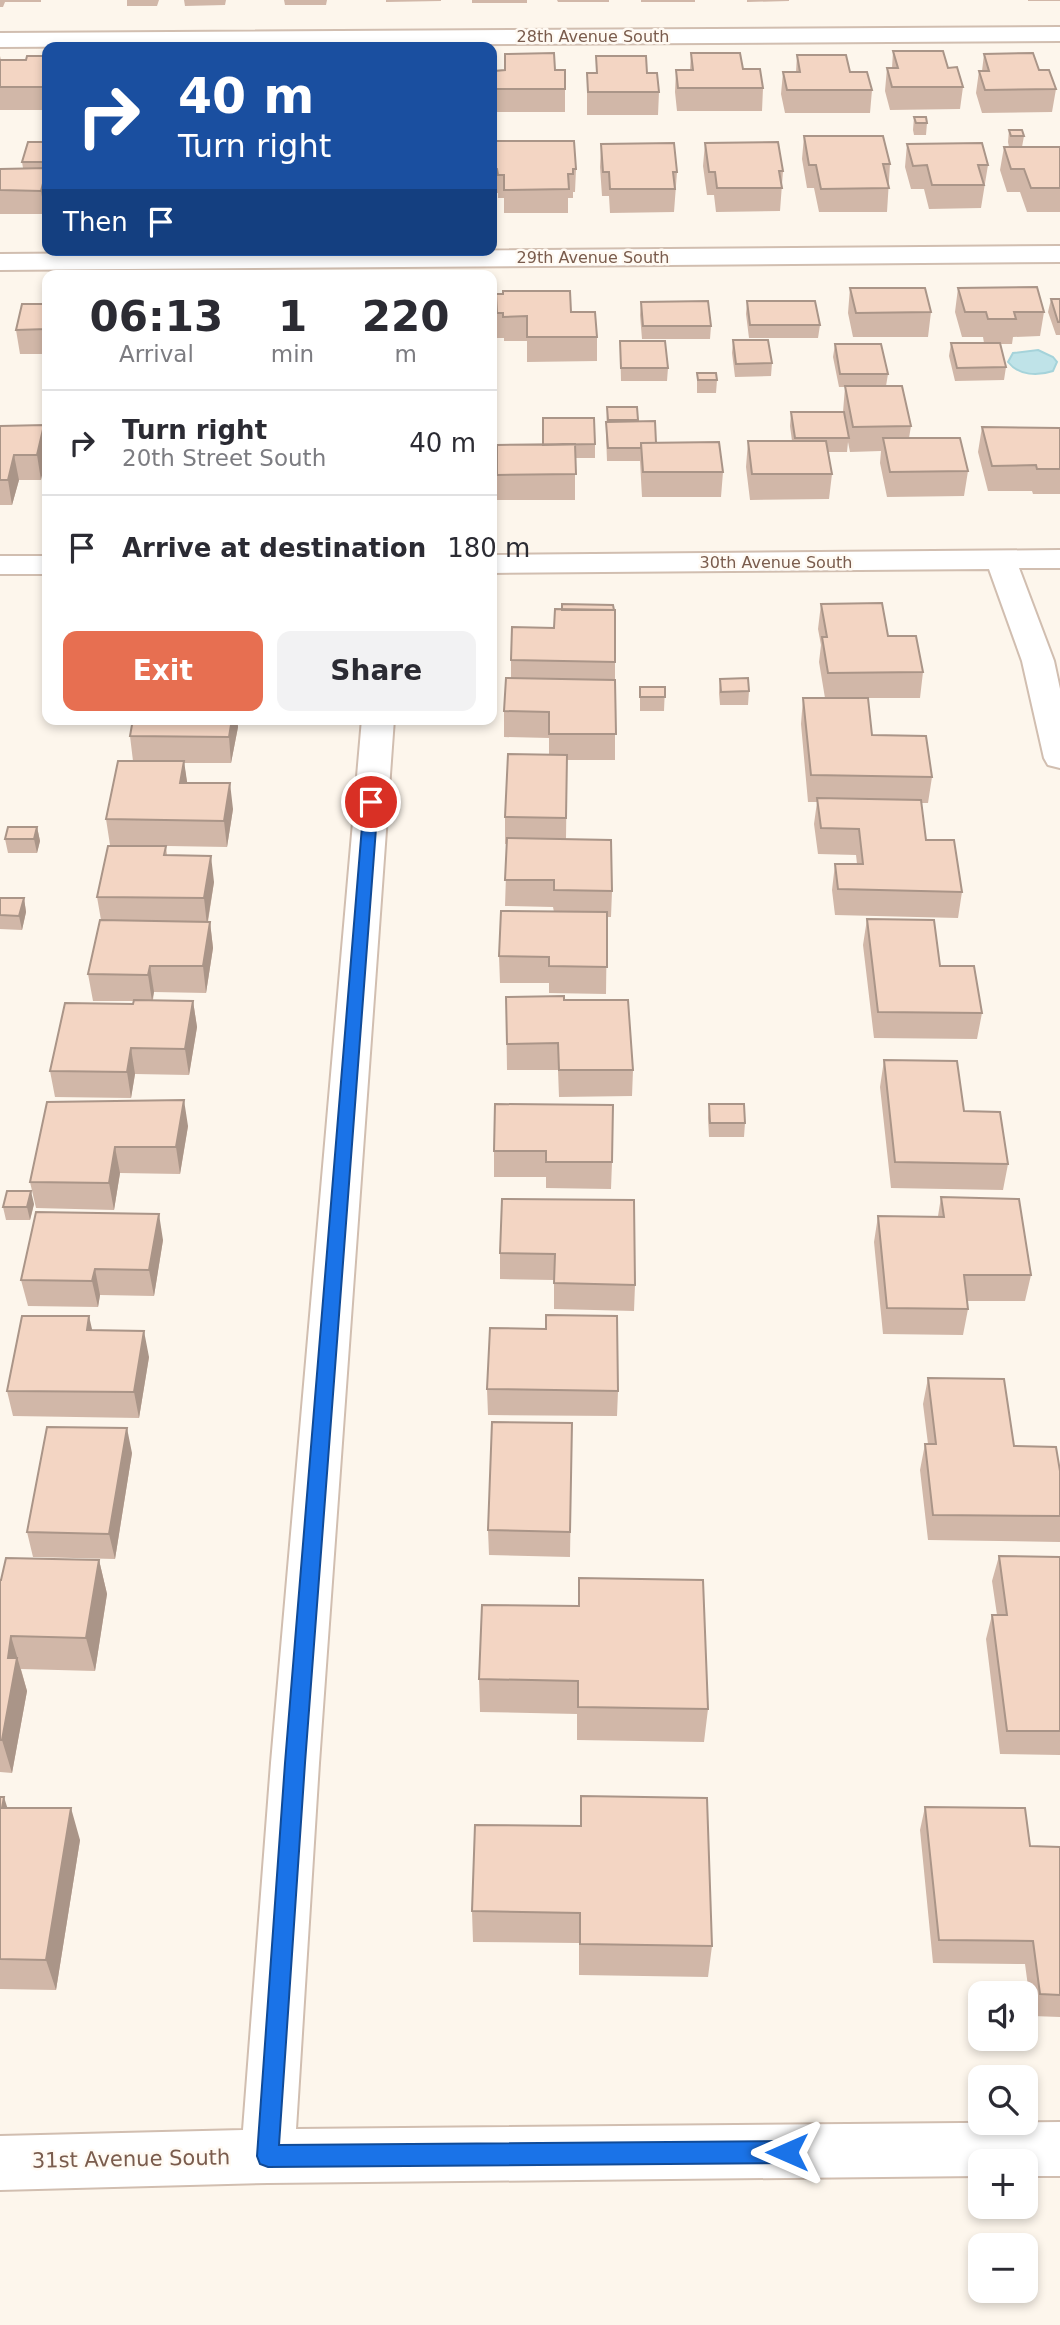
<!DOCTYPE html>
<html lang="en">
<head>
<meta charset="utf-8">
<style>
  :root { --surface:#fff; --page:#f2f2f3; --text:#2b2b33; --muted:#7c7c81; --line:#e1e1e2; --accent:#e76f51 }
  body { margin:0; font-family:"DejaVu Sans",sans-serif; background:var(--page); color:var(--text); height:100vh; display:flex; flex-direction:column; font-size:26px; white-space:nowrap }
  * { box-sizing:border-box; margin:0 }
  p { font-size:23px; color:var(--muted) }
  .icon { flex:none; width:38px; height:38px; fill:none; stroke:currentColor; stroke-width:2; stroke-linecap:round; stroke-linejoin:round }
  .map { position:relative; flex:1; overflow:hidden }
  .side { position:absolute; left:42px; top:270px; width:455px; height:455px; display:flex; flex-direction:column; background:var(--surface); border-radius:14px; box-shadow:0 4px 10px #0003 }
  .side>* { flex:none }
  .hud { position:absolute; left:42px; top:42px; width:455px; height:214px; border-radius:14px; box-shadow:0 4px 10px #0003; background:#1a4fa0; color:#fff; overflow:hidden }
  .tools { position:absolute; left:968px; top:1981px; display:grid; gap:14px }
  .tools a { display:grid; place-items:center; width:70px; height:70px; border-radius:14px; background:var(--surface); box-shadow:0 4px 10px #0003; font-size:35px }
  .pin { position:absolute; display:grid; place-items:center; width:60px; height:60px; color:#fff; margin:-30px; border:4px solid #fff; border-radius:50%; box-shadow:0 2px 7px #0007 }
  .me { position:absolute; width:77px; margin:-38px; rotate:270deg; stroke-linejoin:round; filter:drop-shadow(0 0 5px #0008) }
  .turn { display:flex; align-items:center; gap:24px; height:147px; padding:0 21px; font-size:32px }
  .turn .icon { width:91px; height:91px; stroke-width:2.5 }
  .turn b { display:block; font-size:49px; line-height:60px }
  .then { display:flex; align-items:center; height:66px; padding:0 21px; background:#0003; gap:14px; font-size:26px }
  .eta { display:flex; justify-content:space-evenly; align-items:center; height:119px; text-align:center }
  .eta b { font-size:42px; font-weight:700; line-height:49px }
  .button { display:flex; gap:14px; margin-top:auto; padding:14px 21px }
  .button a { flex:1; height:80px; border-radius:14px; background:var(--accent); color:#fff; font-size:28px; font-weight:700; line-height:80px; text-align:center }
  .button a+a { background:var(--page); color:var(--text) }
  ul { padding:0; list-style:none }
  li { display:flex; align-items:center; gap:21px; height:105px; padding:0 21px; border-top:2px solid var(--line) }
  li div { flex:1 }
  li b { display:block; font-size:26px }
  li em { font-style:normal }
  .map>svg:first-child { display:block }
  .water { fill:#bfe3e8; stroke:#a5d3da; stroke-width:2 }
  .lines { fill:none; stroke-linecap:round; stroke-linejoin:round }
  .street-casing { stroke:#d1beb0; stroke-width:4 }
  .street { fill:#fff; fill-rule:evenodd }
  .wall { fill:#d1b7a8 }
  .shaded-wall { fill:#aa9588 }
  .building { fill:#f3d5c3; stroke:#aa9588; stroke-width:2 }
  .route { fill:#1a73e8; stroke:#114b97; stroke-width:2 }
  .labels { text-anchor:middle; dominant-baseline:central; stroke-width:5; stroke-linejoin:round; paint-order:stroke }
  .far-street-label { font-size:16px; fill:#7a5c4d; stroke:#fffaf3 }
  .near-street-label { font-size:21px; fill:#7a5c4d; stroke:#fffaf3 }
</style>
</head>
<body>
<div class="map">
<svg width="1060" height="2325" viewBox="0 0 1060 2325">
  <rect width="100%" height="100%" fill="#fdf6ec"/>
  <path class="water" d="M1038,350L1053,357L1057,362L1053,371C1038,376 1019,376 1008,362L1013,353Z"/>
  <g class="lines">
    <g class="street-casing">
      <path id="street" d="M1060,27V41L0,47V33Z
        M1060,246V262L0,270V254Z
        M1060,550V568H1019L1054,661L1060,689V768L1048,765L1044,758L1022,661L989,569L492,573V555Z
        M0,556H47V574H0Z
        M362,719H394L319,1763L296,2129L1060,2122V2176H1026V2161H980V2176L268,2183L0,2190V2136L243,2130L271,1763Z"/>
    </g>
    <use href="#street" class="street"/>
  </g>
  <path class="wall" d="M0,0H41V2H5L3,7H0Z
    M91,0H159L157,6H127V0Z
    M184,0H226L225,5L185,6Z
    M284,0H327L326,5H285Z
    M386,0H441V1L386,2Z
    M472,0H527V3H472Z
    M557,0H609V2H558Z
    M641,0H695V2H641Z
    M747,0H789V1L747,2Z
    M1028,0H1060V1H1028Z
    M893,51L948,68L963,87L960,109L890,110L885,91L887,68H892Z
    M691,53L743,69L763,88L762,111H677L675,92L676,70H690Z
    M984,54L1056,89L1052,112L982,113L976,93L979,71H982Z
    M797,55L850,72L872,90L870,113H785L781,94L783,72H796Z
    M0,56L1,60H26L47,56V110H0Z
    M596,56L647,73L659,92L658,115H587V73H596Z
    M555,70L565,89V112H495L494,71Z
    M914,117L927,123L926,135H914L913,130Z
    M1009,130L1024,136L1022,147H1060V212H1027L1020,192H1007L1000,170L1004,147H1009L1008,142Z
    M804,136L890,164L887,212H819L814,188H807L802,159Z
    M494,141L576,169L575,192H573V198H568V213H504V198H498V193H494Z
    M47,142V205L45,214H0V169L23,168L22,162Z
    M705,143L783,171L780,211L716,212L714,195H707L703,166Z
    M601,144L677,172L674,212L610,213L609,196H602L600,167Z
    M907,144L988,165L981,208L929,209L924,189H911L905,167Z
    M850,288L931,312L928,337H853L848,313Z
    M958,288L1044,312L1040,336L1013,337L1012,344H1000L1006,367L1004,380L955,381L949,356L951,343H984L983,337H962L955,312Z
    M496,294L571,312L597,337V361L527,362V341H504V338H497Z
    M1051,299H1060V335H1056L1048,312Z
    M747,301L820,325L818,338H749L746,314Z
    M641,302L711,326L710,339H642L640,315Z
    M47,304V354H20L16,330Z
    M733,340L772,363L771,376L735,377L732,353Z
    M620,341L668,368L667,381H621Z
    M835,344L888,374L886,386L911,426L909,438L968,471L964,496L887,497L880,463L881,451L850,452L848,442L847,452H828L832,474L829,499L750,500L746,467L748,441H792L790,426L791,412H843L845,387H839L833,357Z
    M697,373L717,380L716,393H697Z
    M607,407H637L638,422L656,443L723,472L721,497H642L640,461H607L606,435Z
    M44,425L41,480H19L12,505H0V426Z
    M982,427L1060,428V494H1033L1032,491H988L978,452Z
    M595,444V458H575V500H497V445Z
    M821,604L888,636L923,672L920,698H868L872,735L932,777L928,803H921L926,840L962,892L958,918L835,915L832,890L835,864H857L856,855L818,854L814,824L817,802H808L801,724L803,698H825L819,662L821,645L818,629Z
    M511,660L615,662V760H567L566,839L612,891L611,917H607L606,994L549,993V983H500L499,956L554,912L553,907L505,906L507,844H505V817L549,755V738L504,737V711L511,679Z
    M47,675V698H46L44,684Z
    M720,679L749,691L748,705H720L719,693Z
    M640,687H665L664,711H640Z
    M133,719H237L238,727L231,763H184L187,783L233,809L227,847L110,845L106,819L133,761L130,736Z
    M37,827L40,841L37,853H8L5,839Z
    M166,846L167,855L214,882L208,922H210L213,948L206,993L154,992L153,1000L193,1001L197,1027L189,1075L135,1074L131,1098L55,1097L50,1071L133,1004V1001H93L88,974L101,920L97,897Z
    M0,898H24L26,912L22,930L0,929Z
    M867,919L940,966L982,1013L977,1039L874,1038L863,945Z
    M506,997L564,1000L633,1070L632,1096L559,1097L558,1070H507Z
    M884,1060L964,1111L1008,1164L1003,1190L891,1188L880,1087Z
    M47,1102L188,1126L180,1174L120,1173L114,1210L36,1208L30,1182Z
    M495,1104L612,1162L611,1189L546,1188V1177H494V1151Z
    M709,1104L745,1123L744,1137H709L708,1118Z
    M941,1197L1031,1275L1025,1301H967L968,1309L963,1335L883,1334L874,1242L878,1216H938Z
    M502,1199L635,1285L634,1311L554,1309V1280L500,1279V1253Z
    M34,1204L30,1220H6L3,1207Z
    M163,1240L154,1296L100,1295L98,1307L28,1306L21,1280Z
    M546,1329L618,1391L617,1416L488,1415L487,1389Z
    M92,1330L149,1357L139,1418L13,1416L7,1391Z
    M928,1378L1014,1446L1060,1471V1542L928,1540L920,1470L925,1444H928L923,1404Z
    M572,1423L570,1557L489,1555L488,1530Z
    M132,1453L115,1559L33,1557L27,1532Z
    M999,1556L1060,1557V1755L1000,1754L986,1639L992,1615H997L992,1581Z
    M99,1560L107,1594L95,1671L21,1669L27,1691L12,1773L0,1772V1580Z
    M482,1605L708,1709L704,1742L577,1740V1714L480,1712L479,1679Z
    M581,1796L712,1946L708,1977L579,1975V1943L473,1942L472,1911L580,1826Z
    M0,1797L7,1808L80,1840L56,1990L0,1989Z
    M925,1807L1030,1846L1060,1847V2017L1032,2016L1025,1964L933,1963L920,1830Z"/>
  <path class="shaded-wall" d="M47,169V205L45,214L41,191Z
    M44,425L47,446V453L41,480L37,455Z
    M14,455L19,480L12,505L8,480Z
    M232,719H237L238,727L231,763L229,737Z
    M184,761L188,788L180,783Z
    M230,783L233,809L227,847L224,821Z
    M37,827L40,841L37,853L34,839Z
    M211,856L214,882L207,925L204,898Z
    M24,898L26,912L22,930L19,916Z
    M210,922L213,948L206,993L203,966Z
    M150,966L154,992L152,1001L148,975Z
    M193,1001L197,1027L189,1075L185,1049Z
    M131,1048L135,1074L131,1098L127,1072Z
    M184,1100L188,1126L180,1174L176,1147Z
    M115,1147L120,1173L114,1210L109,1183Z
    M31,1191L34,1204L30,1220L27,1207Z
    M159,1214L163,1240L154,1296L149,1270Z
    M95,1269L100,1295L98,1307L92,1281Z
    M89,1316L95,1342L87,1330Z
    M144,1331L149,1357L139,1418L134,1392Z
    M127,1428L132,1453L115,1559L109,1534Z
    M99,1560L107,1594L95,1671L86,1638Z
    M11,1636L27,1691L12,1773L2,1740L8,1658Z
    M4,1797L14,1829L2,1808Z
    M71,1808L80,1840L56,1990L46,1960Z"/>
  <path class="building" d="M893,51H943L948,68L957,67L963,87H892L887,68H898Z
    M554,53L555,70H565V89H495L494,71L505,70V54Z
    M691,53H740L743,69H760L763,88H678L676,70H693Z
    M1033,53L1039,70H1049L1056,89L985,90L979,71H989L984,54Z
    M797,55H846L850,72H867L872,90H787L783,72H800Z
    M27,56H47V87H0V60H26Z
    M596,56H646L647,73H657L659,92H588L587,73H597Z
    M914,117H926L927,123H916Z
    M1009,130H1022L1024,136H1011Z
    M804,136H883L890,164H883L889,188L821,189L816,165H809Z
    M494,141H574L576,169H573V174H568L569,189L504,190V175H498L497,169H494Z
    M28,142H47V162H22Z
    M778,142L783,171H779L782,188H717L715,172H709L705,143Z
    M674,143L677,172H673L675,189H610L609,172H603L601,144Z
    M982,143L988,165H978L984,185H932L927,165L913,166L907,144Z
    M1004,147H1060V188H1031L1024,169H1011Z
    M47,168L41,191L0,190V169Z
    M1037,287L1044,312H1014L1016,319H988L986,312H965L958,288Z
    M850,288H925L931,312L856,313Z
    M503,291H570L571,312H595L597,337H527V316L503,317V313H497L496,294H503Z
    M1051,299H1060V322H1058Z
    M708,301L711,326H643L641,302Z
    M747,301H815L820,325H750Z
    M22,304H47V329L16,330Z
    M733,340H768L772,363L736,364Z
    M620,341H665L668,368H621Z
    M951,343H1000L1006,367L957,368Z
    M835,344H881L888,374H840Z
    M697,373H716L717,380H698Z
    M845,386H902L911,426L853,427Z
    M607,407H637L638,420H608Z
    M791,412H844L849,438H795Z
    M543,418H594L595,444L543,445Z
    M655,421L656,443H641V448H608L606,422Z
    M44,425L37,455H14L8,480H0V426Z
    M982,427L1060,428V469H1037L1036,465L992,466Z
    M883,438H960L968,471L890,472Z
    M748,441H826L832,474H752Z
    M719,442L723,472H643L641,443Z
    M575,444L576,474L497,475V445Z
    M882,603L888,636H916L923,672L828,673L822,637H827L821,604Z
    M562,604L613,605L614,610H562Z
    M555,609L615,610V662L511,660L512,627L554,628Z
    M46,675L47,685L44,684Z
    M506,678L615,680L616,734H549V712L504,711Z
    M748,678L749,691L721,692L720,679Z
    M640,687H665V697H640Z
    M803,698H868L872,735L926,736L932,777L811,775Z
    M133,719H232L229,737L130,736Z
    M508,754L567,755L566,818L505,817Z
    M118,761H184L180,783H230L224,821L106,819Z
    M817,798L921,800L926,840H954L962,892L838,889L835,864H863L859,829L821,828Z
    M8,827H37L34,839H5Z
    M507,838L611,840L612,891L554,890V880H505Z
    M108,846H166L164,855L211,856L204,898L97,897Z
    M0,898H24L19,916L0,915Z
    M501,911L607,912V967L549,966V957L499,956Z
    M867,919L934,920L940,966H974L982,1013L878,1012Z
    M100,920L210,922L203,966H150L148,975L88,974Z
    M564,996V1000H628L633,1070H559L558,1043L507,1044L506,997Z
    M134,1000L193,1001L185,1049L131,1048L127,1072L50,1071L65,1003L133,1004Z
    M884,1060L957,1061L964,1111L1000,1112L1008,1164L895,1162Z
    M184,1100L176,1147H115L109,1183L30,1182L47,1102Z
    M495,1104L613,1105L612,1162H546V1151H494Z
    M709,1104H744L745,1123H710Z
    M7,1191H31L27,1207H3Z
    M941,1197L1019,1199L1031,1275H964L968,1309L887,1308L878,1216L944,1217Z
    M502,1199L634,1200L635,1285L554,1283L555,1254L500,1253Z
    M36,1212L159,1214L149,1270L95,1269L92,1281L21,1280Z
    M546,1315L617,1316L618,1391L487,1389L490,1328L546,1329Z
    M22,1316H89L87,1330L144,1331L134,1392L7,1391Z
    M928,1378L1004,1379L1014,1446L1056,1447L1060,1471V1516L933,1515L925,1444H936Z
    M492,1422L572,1423L570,1532L488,1530Z
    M47,1427L127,1428L109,1534L27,1532Z
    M999,1556L1060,1557V1731H1007L992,1615H1007Z
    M6,1558L99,1560L86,1638L11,1636L8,1658H17L2,1740H0V1580H1Z
    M579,1578L703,1580L708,1709L578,1707V1681L479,1679L482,1605L579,1606Z
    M581,1796L707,1798L712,1946L580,1944V1913L472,1911L475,1825L581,1826Z
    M0,1797H4L2,1808H71L46,1960L0,1959Z
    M925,1807L1025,1808L1030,1846L1060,1847V1995L1040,1994L1033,1941L939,1940Z"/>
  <path class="route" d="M371,797L378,802L305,1763L279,2145L787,2141L795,2144L798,2152L795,2160L787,2163L268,2167L260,2164L257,2156L285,1763L364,802Z"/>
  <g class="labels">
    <g class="far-street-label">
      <text x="593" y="36">28th Avenue South</text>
      <text x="593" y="257">29th Avenue South</text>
      <text x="776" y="562">30th Avenue South</text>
    </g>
    <g class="near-street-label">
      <text transform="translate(131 2159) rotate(-1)">31st Avenue South</text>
    </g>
  </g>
</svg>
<div class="tools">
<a><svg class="icon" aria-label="sound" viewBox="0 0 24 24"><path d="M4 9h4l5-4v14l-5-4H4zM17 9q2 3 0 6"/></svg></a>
<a><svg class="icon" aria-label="search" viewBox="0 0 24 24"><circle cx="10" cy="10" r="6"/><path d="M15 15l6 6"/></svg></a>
<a>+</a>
<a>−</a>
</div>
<div class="pin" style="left:371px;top:802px;background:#d93025"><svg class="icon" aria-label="arrive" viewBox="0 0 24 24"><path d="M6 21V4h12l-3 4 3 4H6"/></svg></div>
<svg class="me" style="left:787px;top:2152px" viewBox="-20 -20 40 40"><path d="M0-17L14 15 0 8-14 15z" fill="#1a73e8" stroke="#fff" stroke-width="4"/></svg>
<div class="hud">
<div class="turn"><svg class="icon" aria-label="right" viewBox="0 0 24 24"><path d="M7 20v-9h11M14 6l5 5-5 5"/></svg><div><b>40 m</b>Turn right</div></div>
<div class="then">Then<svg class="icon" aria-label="arrive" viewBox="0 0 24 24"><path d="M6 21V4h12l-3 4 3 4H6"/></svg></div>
</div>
<section class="side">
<div class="eta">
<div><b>06:13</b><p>Arrival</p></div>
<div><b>1</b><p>min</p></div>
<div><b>220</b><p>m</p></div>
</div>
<ul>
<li><svg class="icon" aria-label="right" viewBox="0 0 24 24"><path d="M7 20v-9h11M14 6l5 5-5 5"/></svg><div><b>Turn right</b><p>20th Street South</p></div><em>40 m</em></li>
<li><svg class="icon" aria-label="arrive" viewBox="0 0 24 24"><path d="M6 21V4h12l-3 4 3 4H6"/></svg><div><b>Arrive at destination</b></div><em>180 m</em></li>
</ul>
<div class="button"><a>Exit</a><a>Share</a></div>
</section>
</div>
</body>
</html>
